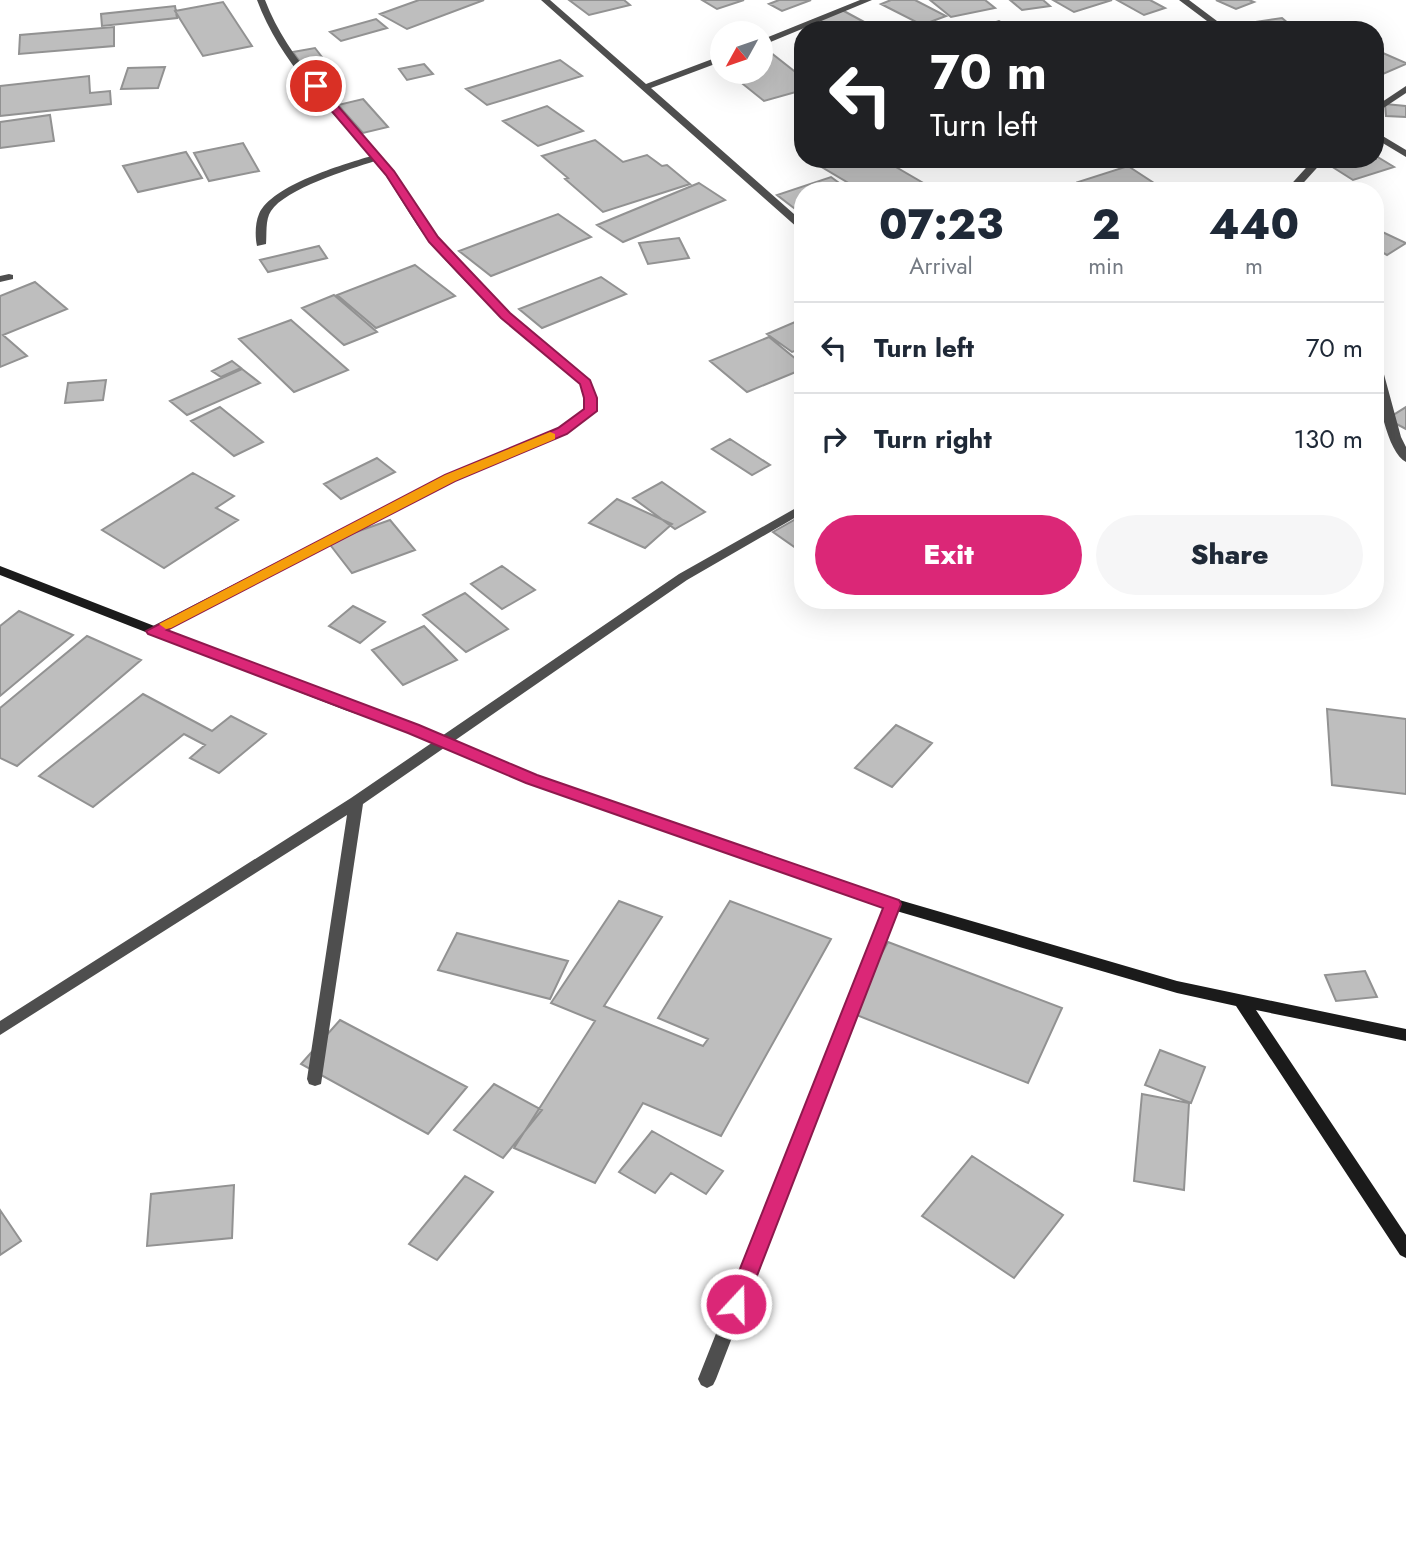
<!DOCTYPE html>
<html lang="en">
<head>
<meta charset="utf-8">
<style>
  :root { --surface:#fff; --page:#f6f6f7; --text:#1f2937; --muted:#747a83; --line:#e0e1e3; --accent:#db2777 }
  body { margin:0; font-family:Jost,sans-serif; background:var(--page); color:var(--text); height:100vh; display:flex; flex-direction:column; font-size:26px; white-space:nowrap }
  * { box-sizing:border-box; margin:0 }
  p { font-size:23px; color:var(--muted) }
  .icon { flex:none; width:38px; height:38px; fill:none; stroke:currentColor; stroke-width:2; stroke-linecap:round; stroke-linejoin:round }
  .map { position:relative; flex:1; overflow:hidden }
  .drawer { position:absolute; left:794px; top:182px; width:590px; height:427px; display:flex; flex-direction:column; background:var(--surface); border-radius:28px; box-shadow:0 7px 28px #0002 }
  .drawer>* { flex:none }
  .hud { position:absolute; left:794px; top:21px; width:590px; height:147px; border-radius:28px; box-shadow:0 7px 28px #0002; background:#202124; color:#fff; overflow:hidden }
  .needle { width:46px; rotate:230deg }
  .tools { position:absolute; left:710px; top:21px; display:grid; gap:14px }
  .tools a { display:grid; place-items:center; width:63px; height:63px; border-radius:50%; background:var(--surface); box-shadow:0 7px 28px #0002; font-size:35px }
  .pin { position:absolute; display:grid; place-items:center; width:60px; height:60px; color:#fff; margin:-30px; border:4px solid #fff; border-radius:50%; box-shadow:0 2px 7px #0007 }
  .me { position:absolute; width:77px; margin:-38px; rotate:21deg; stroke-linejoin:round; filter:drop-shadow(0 0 5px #0008) }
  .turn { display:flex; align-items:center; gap:24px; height:147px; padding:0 21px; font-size:32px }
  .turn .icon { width:91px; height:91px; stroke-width:2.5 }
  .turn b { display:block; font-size:49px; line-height:60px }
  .eta { display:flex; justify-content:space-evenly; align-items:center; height:119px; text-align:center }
  .eta b { font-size:42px; font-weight:800; line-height:49px }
  .primary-button { display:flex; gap:14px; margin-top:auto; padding:14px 21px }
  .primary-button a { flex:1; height:80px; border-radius:42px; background:var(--accent); color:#fff; font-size:28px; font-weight:800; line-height:80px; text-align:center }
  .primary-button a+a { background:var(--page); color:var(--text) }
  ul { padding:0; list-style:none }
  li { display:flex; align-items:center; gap:21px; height:91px; padding:0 21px; border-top:2px solid var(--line) }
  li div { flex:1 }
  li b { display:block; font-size:26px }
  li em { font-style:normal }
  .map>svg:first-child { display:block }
  .building { fill:#bebebe; stroke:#929292; stroke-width:2 }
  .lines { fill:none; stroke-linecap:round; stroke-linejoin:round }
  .street { fill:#4e4e4e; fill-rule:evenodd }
  .secondary { fill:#1b1b1b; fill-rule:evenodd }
  .route { fill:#db2777; stroke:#8e194d; stroke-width:2 }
  .slow { fill:#f59e0b }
</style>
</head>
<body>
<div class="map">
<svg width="1406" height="1547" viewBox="0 0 1406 1547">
  <rect width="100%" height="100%" fill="#fff"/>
  <path class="building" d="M419,0H484L407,29L380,14Z
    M569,0H624L630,5L589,15Z
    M702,0H744L717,9Z
    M779,0H811L782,11L769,4Z
    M891,0H915L946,16L922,25L881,4Z
    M930,0H985L995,8L951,17Z
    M1010,0H1043L1050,6L1022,10Z
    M1010,0H1043L1050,6L1022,10Z
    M1053,0H1112L1074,12Z
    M1053,0H1112L1074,12Z
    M1117,0H1150L1165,8L1144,15Z
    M1117,0H1150L1165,8L1144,15Z
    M1216,0H1249L1254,2L1236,9Z
    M1216,0H1249L1254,2L1236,9Z
    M223,2L252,46L203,56L175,11Z
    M175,6L177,18L102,26L101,14Z
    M842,10L879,30H828L812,21Z
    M1282,18L1296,30H1233L1229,26Z
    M1282,18L1296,30H1233L1229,26Z
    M376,19L387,28L341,41L330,32Z
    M999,21L1014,30H971Z
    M999,21L1014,30H971Z
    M114,27V46L19,54L20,35Z
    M761,45L803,78V90L764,101L728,72H761Z
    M315,48L322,57L300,62L293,52Z
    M1376,50L1406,63V64L1376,77Z
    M1376,50L1406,63V64L1376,77Z
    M560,60L582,76L487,105L466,89Z
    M424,64L433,74L407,80L399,69Z
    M165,67L158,88L121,89L128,68Z
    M89,76L90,93L110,91L111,104L0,116V86Z
    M363,99L388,127L363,133L338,105Z
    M1385,104L1406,106V117L1386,116Z
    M1385,104L1406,106V117L1386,116Z
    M547,106L583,131L538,146L503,121Z
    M50,115L54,141L0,148V122Z
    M595,140L623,162L647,155L662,166L667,165L690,184L603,212L565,179L568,178L542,156Z
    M243,143L259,171L209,181L194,153Z
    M186,152L202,178L138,192L123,166Z
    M1376,156L1394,167L1353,180L1331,166L1352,159H1376Z
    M1376,156L1394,167L1353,180L1331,166L1352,159H1376Z
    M823,159H882L937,191H862L815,163Z
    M823,159H882L937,191H862L815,163Z
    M1128,166L1160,187L1148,191H1091L1078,182Z
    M1128,166L1160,187L1148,191H1091L1078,182Z
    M831,177L850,191H803V215L777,195Z
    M831,177L850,191H803V215L777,195Z
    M699,183L725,200L623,242L597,225Z
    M699,183L725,200L623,242L597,225Z
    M558,214L591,237L491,276L459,251Z
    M558,214L591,237L491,276L459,251Z
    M1376,229L1406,243L1387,255L1376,249Z
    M1376,229L1406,243L1387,255L1376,249Z
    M679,238L689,258L648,264L639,243Z
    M679,238L689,258L648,264L639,243Z
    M319,246L327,258L268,272L260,260Z
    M415,265L455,296L376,328L337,295Z
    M415,265L455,296L376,328L337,295Z
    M601,277L626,294L542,328L519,309Z
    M601,277L626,294L542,328L519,309Z
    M35,282L67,309L3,335L27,356L0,367V296Z
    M334,295L377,332L344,345L302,308Z
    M334,295L377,332L344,345L302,308Z
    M802,319L803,348L792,352L767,334Z
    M802,319L803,348L792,352L767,334Z
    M291,320L348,370L294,392L239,339Z
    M291,320L348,370L294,392L239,339Z
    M769,337L796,359L803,356V369L747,392L710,361Z
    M769,337L796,359L803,356V369L747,392L710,361Z
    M232,361L241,368L221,377L212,371Z
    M232,361L241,368L221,377L212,371Z
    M242,369L260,383L187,415L170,401Z
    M242,369L260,383L187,415L170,401Z
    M106,380L103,400L65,403L68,383Z
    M106,380L103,400L65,403L68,383Z
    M220,407L263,442L234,456L191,421Z
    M220,407L263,442L234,456L191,421Z
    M1406,407V429L1387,419Z
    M730,439L770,465L752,475L712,449Z
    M730,439L770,465L752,475L712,449Z
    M377,458L395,472L341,499L324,484Z
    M377,458L395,472L341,499L324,484Z
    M193,473L234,496L216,508L238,520L164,568L102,530Z
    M193,473L234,496L216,508L238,520L164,568L102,530Z
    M662,482L705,512L675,529L633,498Z
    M662,482L705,512L675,529L633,498Z
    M617,499L672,524L645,548L589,523Z
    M617,499L672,524L645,548L589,523Z
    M803,515V553L773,532Z
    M803,515V553L773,532Z
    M390,520L415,550L352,573L328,542Z
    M390,520L415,550L352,573L328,542Z
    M502,566L535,590L502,609L471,584Z
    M502,566L535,590L502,609L471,584Z
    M465,593L508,629L466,652L423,615Z
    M465,593L508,629L466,652L423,615Z
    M353,606L385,622L360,643L329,626Z
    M353,606L385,622L360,643L329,626Z
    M19,611L73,635L0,696V626Z
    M19,611L73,635L0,696V626Z
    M424,626L457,660L403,685L372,650Z
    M424,626L457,660L403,685L372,650Z
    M87,636L141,660L17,766L0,758V708Z
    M87,636L141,660L17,766L0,758V708Z
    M143,694L212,731L231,716L266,734L219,773L190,758L205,745L184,734L93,807L39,776Z
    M143,694L212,731L231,716L266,734L219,773L190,758L205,745L184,734L93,807L39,776Z
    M1327,709L1406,719V794L1332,785Z
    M896,725L932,743L892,787L855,768Z
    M619,901L662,917L604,1006L703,1046L708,1039L658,1018L730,901L831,939L721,1136L643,1103L595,1183L514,1148L595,1021L551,1003Z
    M457,933L568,961L550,999L438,970Z
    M888,942L1062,1008L1028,1083L849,1012Z
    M1365,971L1377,997L1336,1001L1325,975Z
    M340,1020L467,1087L428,1134L301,1064Z
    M1160,1050L1205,1067L1191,1103L1145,1085Z
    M494,1084L542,1110L503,1158L454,1130Z
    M1142,1094L1189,1103L1184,1190L1134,1181Z
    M652,1131L723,1171L706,1194L671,1173L655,1193L619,1172Z
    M972,1156L1063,1215L1014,1278L922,1216Z
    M465,1176L493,1192L437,1260L409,1244Z
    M234,1185L232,1238L147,1246L151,1194Z
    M0,1210L21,1241L0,1255Z"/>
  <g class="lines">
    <path class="street" d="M257,0H265C289,62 337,105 379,154C402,180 415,211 437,238C480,292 537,336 589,381L597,398L596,411L567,433L454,481L154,635L149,634L148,631L149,628L446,475L559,429L584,410L585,398L580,384C529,340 476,297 432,245C410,219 396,187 375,161C350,169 285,189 271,211C265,220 267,234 266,244L257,246C255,237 255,223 259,214C272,185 342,165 371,156C328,107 280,62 257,0Z
      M541,0H550L646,84L723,55V61L651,88L803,222V230L799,229Z
      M860,0H872L761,46V40Z
      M1179,0H1189L1229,30H1219Z
      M1406,86V93L1376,113V106Z
      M1376,132L1406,150V157L1376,139Z
      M1314,159H1325L1296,191H1285Z
      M9,274L13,275V279L0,282V276Z
      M1376,364L1382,367L1401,437L1406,447V462C1386,453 1374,384 1376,364Z
      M803,504V513L687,580L363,804L321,1084L315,1086L309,1084L307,1079L347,815L0,1035V1021L351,798L679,574Z
      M893,898L898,900L900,904L716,1379L713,1385L707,1388L701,1385L698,1379L886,904L888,900Z"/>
    <path class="secondary" d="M0,566L355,704L419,726L537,775L896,899L1177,981L1406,1029V1041L1256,1010L1406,1235V1258L1400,1255L1236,1006L1177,993L893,910L527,783L409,732L345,710L0,575Z"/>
  </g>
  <path class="route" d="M312,84H319L394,171L438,237L510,313L590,380L597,398V411L567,434L455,481L167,630L419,725L537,775L899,900L901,904L746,1304L743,1311L736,1313L729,1311L726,1304L883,908L526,783L408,733L148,634L146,631L445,475L558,428L584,409V398L580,384L501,318L429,242L386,175L312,88Z"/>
  <path class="slow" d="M550,432L555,434V439L455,481L171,628L166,629L159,624L445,475Z"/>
</svg>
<div class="tools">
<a><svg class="needle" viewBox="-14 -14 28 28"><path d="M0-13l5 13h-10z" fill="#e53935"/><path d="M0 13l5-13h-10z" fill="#747a83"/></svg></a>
</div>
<div class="pin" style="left:316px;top:86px;background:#d93025"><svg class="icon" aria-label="arrive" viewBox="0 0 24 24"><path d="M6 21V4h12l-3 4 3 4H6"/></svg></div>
<svg class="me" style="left:736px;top:1304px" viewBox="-20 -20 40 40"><circle r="17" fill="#db2777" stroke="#fff" stroke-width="3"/><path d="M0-11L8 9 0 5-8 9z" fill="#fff"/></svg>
<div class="hud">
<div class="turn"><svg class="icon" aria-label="left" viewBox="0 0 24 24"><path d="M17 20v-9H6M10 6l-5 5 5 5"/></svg><div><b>70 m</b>Turn left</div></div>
</div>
<section class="drawer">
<div class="eta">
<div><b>07:23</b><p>Arrival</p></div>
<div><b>2</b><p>min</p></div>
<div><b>440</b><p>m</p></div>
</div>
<ul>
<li><svg class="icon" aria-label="left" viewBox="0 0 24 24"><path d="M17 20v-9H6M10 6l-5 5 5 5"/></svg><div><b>Turn left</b></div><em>70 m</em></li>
<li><svg class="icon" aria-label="right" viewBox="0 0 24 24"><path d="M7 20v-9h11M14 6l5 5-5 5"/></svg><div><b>Turn right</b></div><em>130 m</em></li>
</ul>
<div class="primary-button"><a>Exit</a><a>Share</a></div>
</section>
</div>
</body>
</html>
